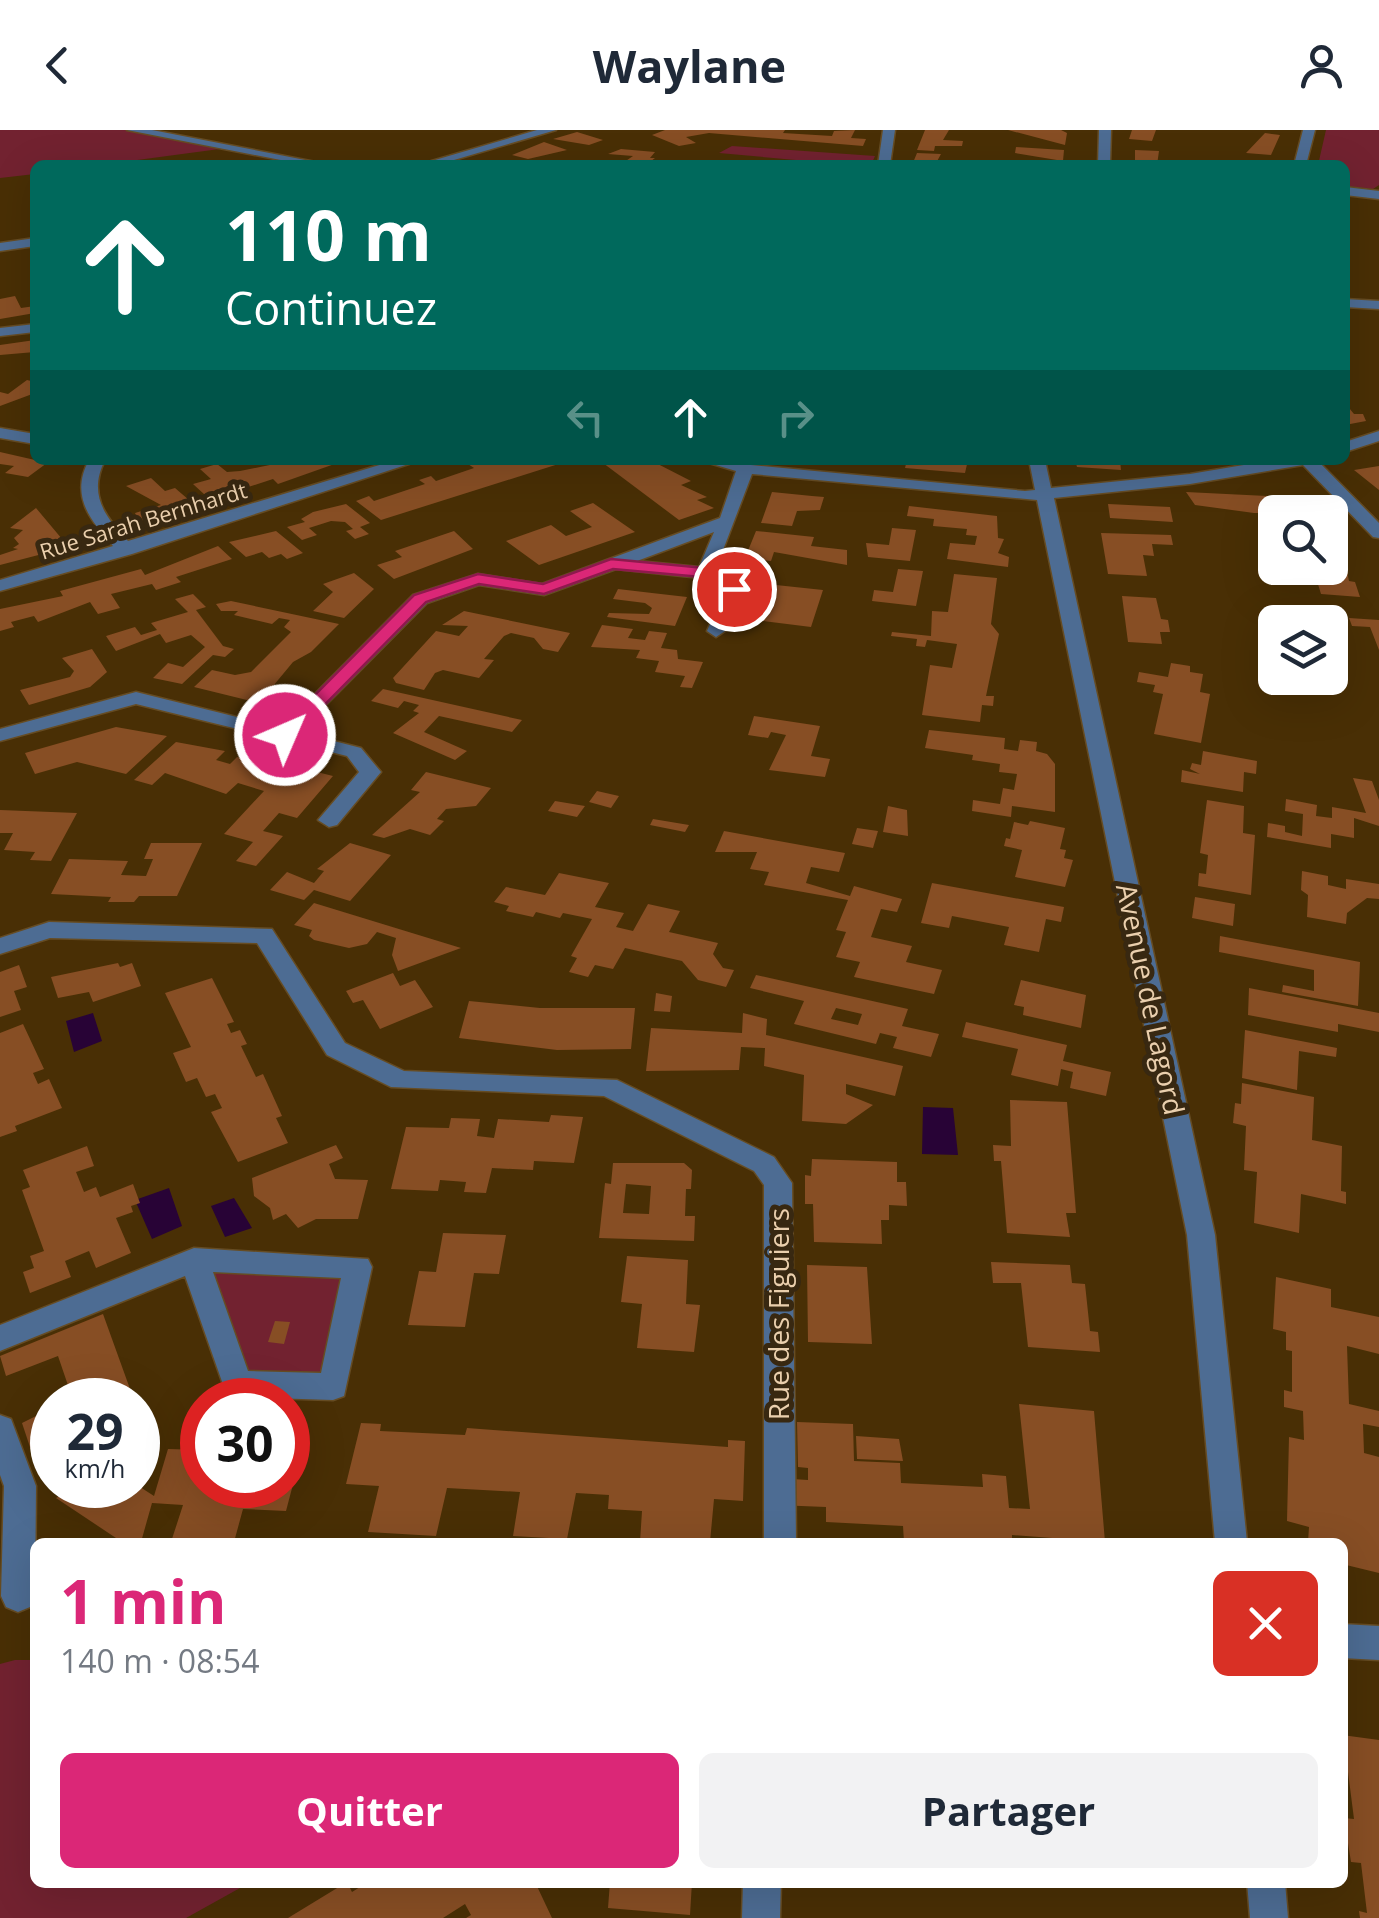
<!DOCTYPE html>
<html lang="fr">
<head>
<meta charset="utf-8">
<style>
  :root { --surface:#fff; --page:#f2f2f3; --text:#1f2937; --muted:#747a83; --accent:#db2777 }
  body { margin:0; font-family:"Open Sans",sans-serif; background:var(--page); color:var(--text); height:100vh; display:flex; flex-direction:column; font-size:38px; white-space:nowrap }
  * { box-sizing:border-box; margin:0 }
  p { font-size:32px; color:var(--muted) }
  .icon { flex:none; width:55px; height:55px; fill:none; stroke:currentColor; stroke-width:2; stroke-linecap:round; stroke-linejoin:round }
  .map { position:relative; flex:1; overflow:hidden }
  .drawer { position:absolute; left:30px; top:1408px; width:1318px; height:350px; display:flex; flex-direction:column; background:var(--surface); border-radius:15px; box-shadow:0 10px 40px #0002 }
  .drawer>* { flex:none }
  .hud { position:absolute; left:30px; top:30px; width:1320px; height:305px; border-radius:15px; box-shadow:0 10px 40px #0002; background:#00695c; color:#fff; overflow:hidden }
  .buttons { position:absolute; left:1258px; top:365px; display:grid; gap:20px }
  .buttons a { display:grid; place-items:center; width:90px; height:90px; border-radius:15px; background:var(--surface); box-shadow:0 10px 40px #0002; font-size:50px }
  .speed { position:absolute; left:30px; top:1248px; display:flex; gap:20px; font-size:50px; font-weight:700; text-align:center }
  .speed>* { display:grid; place-content:center; width:130px; height:130px; border-radius:50%; background:var(--surface); box-shadow:0 10px 40px #0002; line-height:1 }
  .speed small { font-size:25px; font-weight:400 }
  .speed .limit { border:15px solid #d22; background:#fff; color:#111 }
  .pin { position:absolute; display:grid; place-items:center; width:85px; height:85px; color:#fff; margin:-42px; border:5px solid #fff; border-radius:50%; box-shadow:0 2px 10px #0007 }
  .me { position:absolute; width:110px; margin:-55px; rotate:45deg; stroke-linejoin:round; filter:drop-shadow(0 0 8px #0008) }
  .turn { display:flex; align-items:center; gap:35px; height:210px; padding:0 30px; font-size:45px }
  .turn .icon { width:130px; height:130px; stroke-width:2.5 }
  .turn b { display:block; font-size:70px; line-height:85px }
  .lanes { display:flex; align-items:center; height:95px; padding:0 30px; background:#0003; justify-content:center; gap:50px; direction:ltr }
  .lanes .off { opacity:.35 }
  .round { display:grid; place-items:center; flex:none; width:105px; height:105px; border-radius:15px; background:var(--page) }
  .overview { display:flex; align-items:center; justify-content:space-between; height:170px; padding:0 30px }
  h1 { font-size:60px; font-weight:700; line-height:75px; color:var(--accent) }
  .primary-button { display:flex; gap:20px; margin-top:auto; padding:20px 30px }
  .primary-button a { flex:1; height:115px; border-radius:15px; background:var(--accent); color:#fff; font-size:40px; font-weight:700; line-height:115px; text-align:center }
  .primary-button a+a { background:var(--page); color:var(--text) }
  header { display:flex; justify-content:space-between; align-items:center; height:130px; padding:0 30px; background:var(--surface); font-size:45px; font-weight:700 }
  .map>svg:first-child { display:block }
  .green { fill:#722230 }
  .water { fill:#280336 }
  .building { fill:#874e24; fill-rule:evenodd }
  .lines { fill:none; stroke-linecap:round; stroke-linejoin:round }
  .minor-casing { stroke:#664c23; stroke-width:3 }
  .minor { fill:#4d6c93; fill-rule:evenodd }
  .route { fill:#db2777; stroke:#8e194d; stroke-width:2.5 }
  .labels { text-anchor:middle; dominant-baseline:central; stroke-width:10; stroke-linejoin:round; paint-order:stroke }
  .far-street-label { font-size:22px; fill:#eacfad; stroke:#382811 }
  .street-label { font-size:28px; fill:#eacfad; stroke:#382811 }
</style>
</head>
<body>
<header><svg class="icon" aria-label="back" viewBox="0 0 24 24"><path d="M15 5l-7 7 7 7"/></svg>Waylane<svg class="icon" aria-label="person" viewBox="0 0 24 24"><circle cx="12" cy="8" r="4"/><path d="M4 21q1-7 8-7t8 7"/></svg></header>
<div class="map">
<svg width="1379" height="1788" viewBox="0 0 1379 1788">
  <rect width="100%" height="100%" fill="#492f05"/>
  <path class="green" d="M0,0H133L227,18L100,35H35V44L0,48Z
    M1326,0H1379V55L1373,59L1345,56V35H1318Z
    M732,16L875,26L871,35H852L719,23Z
    M194,1130L358,1137L333,1257L237,1254Z
    M15,1530H35V1752L249,1753L186,1788H0V1534Z"/>
  <path class="water" d="M93,883L102,911L74,922L66,891Z
    M923,977L953,978L958,1025L922,1024Z
    M169,1058L182,1096L152,1109L135,1070Z
    M234,1068L252,1098L225,1107L211,1076Z"/>
  <path class="building" d="M665,0H785L783,3L832,6L834,1L855,0L851,8L866,9L863,16L709,3L686,7L696,13L679,16L652,5Z
    M925,0H949L943,10L963,11L962,16H935L934,21L917,20Z
    M1008,0H1061L1067,3L1065,15Z
    M1132,0H1156L1152,11L1129,9Z
    M577,2L603,10L589,15L553,9Z
    M1265,3L1280,5L1271,25L1246,23Z
    M544,12L567,20L528,29L512,25Z
    M1016,17L1064,20L1063,31L1015,23Z
    M621,19L655,22L650,28H655L646,35H620L633,26L608,24Z
    M1135,20L1159,21L1157,35L1135,34Z
    M917,23L941,24L935,35H912Z
    M15,166L21,178L35,176V183L0,189V169Z
    M35,210V222L0,225V215Z
    M27,250L35,252V263L0,276V262L8,264Z
    M1345,273L1354,284H1363L1366,291L1345,295Z
    M0,322L35,330H51L28,347L5,343L14,336L0,334Z
    M294,330L343,331L278,354L273,349L239,360L242,362L158,393L138,390L135,383L161,375L126,356L151,348L165,361L175,358L189,370L205,365L193,354L211,349L200,339L217,334L227,342L240,341Z
    M480,330L568,331L381,390L356,371L369,366L374,371L425,354L419,350L431,346L436,351L474,338L468,334Z
    M612,330H650L691,351L681,355L707,367L697,370L714,378L679,390L603,333Z
    M907,330H968L965,343L905,338Z
    M1075,330H1120L1121,340L1077,337Z
    M1379,336V360L1354,340Z
    M772,362L812,366L824,367L820,380L797,381L792,396L761,393Z
    M1186,362L1305,368L1310,382L1254,383L1195,375Z
    M593,373L635,402L539,435L506,411L551,395L566,406L592,397L570,381Z
    M346,374L370,393L360,397L369,404L355,409L346,401L353,399L345,392L331,391L309,398L317,405L302,410L287,397L305,392L301,389L313,382Z
    M1108,374L1170,377L1173,392L1110,388Z
    M909,376L997,386L998,408L1004,409L998,423L1009,427L1008,437L947,429L950,413L975,415L977,406L966,405L967,399L933,396L934,389L907,386Z
    M36,378L62,409L50,422L0,435V425L18,419L13,418L19,414L14,408L23,400L10,398Z
    M892,398L916,400L910,431L868,427L866,413L889,415Z
    M276,401L303,423L287,429L281,424L269,428L262,422L246,427L229,412Z
    M454,401L473,419L394,449L377,435L402,427L395,421Z
    M756,401L814,407L811,416L847,420V435L774,422L771,431L745,428Z
    M1101,403L1171,405L1173,415L1152,414L1154,426L1143,425L1147,446L1108,444Z
    M1330,412L1341,413L1349,451L1355,452L1360,467L1321,464L1313,438H1330Z
    M218,416L232,429L176,447L181,452L156,460L152,454L111,464L120,478L98,484L90,472L38,492L34,486L11,492L14,497L0,501V479L63,466L60,461L141,439L145,445Z
    M898,439L923,441L916,476L872,471L874,460L893,462Z
    M354,443L374,459L344,488L313,481L333,462L323,454Z
    M954,444L997,448L991,494L999,504L986,566H994L993,576L982,575L980,592L922,585L930,535L952,538L957,514L927,510L925,517L916,516L917,509L891,506L892,502L931,506L932,481L948,482Z
    M776,455L823,460L811,497L763,491Z
    M618,459L652,463L687,467L675,496L607,487L609,483L649,484L652,478L645,473L613,469Z
    M193,464L206,477L196,480L223,516L234,519L225,527L213,525L182,554L153,548L168,533L183,537L205,517L191,505L166,513L160,504L116,521L106,506L135,497L141,505L157,500L151,493L188,482L175,469Z
    M1122,466L1156,468L1161,489L1168,490L1170,502H1160L1162,514L1128,512Z
    M231,471L339,494L311,522L293,532L259,573L194,557L212,540L235,545L251,542L291,502L284,497L290,490L279,488L272,494L234,485L238,481H221L216,474Z
    M464,481L570,503L558,522L543,519L534,508L511,503L504,506L484,529L494,530L479,548L443,540L435,543L424,560L396,553L393,548L436,501L459,506L468,496L442,495Z
    M1349,488L1379,490V520L1370,497L1352,496Z
    M602,495L633,499L628,508L645,510L649,501L667,503L661,518L677,520L678,529L703,532L692,558L680,557L685,546L655,542L659,531L636,528L640,520L591,517Z
    M92,519L107,542L90,557L29,575L20,560L70,547L74,541L62,528Z
    M1171,533L1190,536V542L1203,544L1200,562L1210,564L1201,613L1154,604L1163,564L1153,562L1155,555L1137,552L1139,542L1168,547Z
    M383,559L522,590L512,602L439,586L424,602L467,621L455,630L393,603L419,583L413,581L419,575L404,571L398,578L371,571Z
    M754,586L820,596L811,626L830,629L825,647L769,640L786,605L771,602L768,608L748,605Z
    M116,597L167,606L126,644L77,632L35,644L25,623Z
    M929,600L1005,608L1004,619L1018,621L1020,610L1037,612L1036,621L1047,624L1055,634V682L1012,676L1011,687L972,681L973,670L1000,674L1003,658L1014,660L1017,644L999,642L1000,634L972,630L973,625L925,618Z
    M176,612L225,621L216,630L230,634L237,627L250,630L253,626L333,646L297,688L279,683L263,701L283,706L256,736L236,731L253,712L224,704L264,661L238,653L226,664L165,643L152,655L134,650Z
    M1203,621L1257,631L1256,644L1244,642L1243,662L1181,652L1182,640L1200,644L1190,639L1192,633L1201,635Z
    M426,642L491,658L476,676L446,679L437,689L444,691L430,705L410,699L384,708L372,705L420,662L411,660Z
    M1353,648L1372,651L1379,670V696L1354,688V708L1331,704V718L1267,707L1268,693L1285,696V702L1302,706L1303,684L1285,681L1286,669L1317,675L1316,686L1332,688V677L1366,683Z
    M597,661L619,666L611,678L589,672Z
    M1207,670L1244,676L1243,703L1255,705L1251,765L1198,756L1199,743L1206,744L1208,725L1200,723Z
    M555,671L585,676L577,687L548,681Z
    M888,676L907,680L908,706L883,702Z
    M0,680L77,683L51,731L30,730L35,722L4,720L13,703H0Z
    M653,689L689,695L685,702L650,695Z
    M1030,691L1065,698L1060,719L1066,720L1064,728L1073,730L1065,757L1015,747L1022,720L1004,716L1006,708L1010,709L1014,692L1028,695Z
    M857,698L878,701L873,718L852,714Z
    M724,701L845,723L839,742L811,737L806,753L850,766L854,756L902,769L897,782L881,779L871,807L912,816L906,832L942,840L934,864L854,847L860,832L836,827L846,802L836,800L848,770L764,755L769,742L750,739L757,722H715Z
    M151,713H202L177,766H139L134,772H108L111,767L51,764L69,729L128,731L121,745L146,746L153,729H144Z
    M350,713L391,725L350,771L314,760L304,770L270,760L287,742L314,753L324,741L317,739Z
    M1302,741L1328,746V755L1346,759V749L1379,754V769L1367,768L1347,783L1346,794L1307,787L1308,765L1301,760Z
    M559,743L609,753L595,777L624,783L616,797L633,801L648,774L680,781L669,802L718,813L713,824L723,838L734,840L726,857L698,850L682,831L625,818L613,839L595,835L588,847L569,842L577,828L571,826L592,789L563,783L560,788L536,782L533,787L506,781L509,776L494,772L506,757L545,765Z
    M932,753L1064,777L1061,792L1046,789L1039,822L1004,815L1009,797L952,786L949,798L921,793Z
    M1195,767L1235,774L1233,796L1192,788Z
    M314,773L461,818L398,841L392,825L396,808L377,802L367,814L349,818L314,810L309,806L312,800L294,795Z
    M1220,806L1360,832L1358,876L1282,862L1283,855L1314,861V840L1219,822Z
    M118,833L120,837L132,833L141,856L93,872L89,862L58,868L51,847Z
    M19,835L27,857L14,861L21,880L0,887V842Z
    M393,843L400,856L415,850L433,877L380,899L363,870L353,873L346,861Z
    M756,845L908,879L902,896L939,904L931,927L893,918L897,907L880,903L876,914L794,894L804,871L750,858ZM836,878L862,884L858,895L831,889Z
    M212,848L234,892L227,894L231,903L240,900L247,914L241,916L256,947L263,944L282,986L276,988L288,1013L238,1032L211,982L222,978L215,964L206,967L197,948L186,952L173,923L191,917L165,863Z
    M1021,850L1086,865L1081,898L1023,885L1024,877L1014,875Z
    M1249,858L1379,883V902L1338,894V902L1248,885Z
    M656,863L672,866L670,882L654,881Z
    M469,871L540,878H635L631,919L557,920L459,908Z
    M743,883L767,889L766,905L903,936L895,966L846,954V964L873,975L846,994L802,991L804,945L764,936L765,918L741,917L739,940L646,941L651,898L742,903Z
    M966,892L1067,915L1063,931L1111,942L1106,966L1070,958L1073,942L1061,939L1058,956L1011,945L1018,919L962,907Z
    M23,894L44,939L33,943L38,954L49,949L62,978L15,996L17,1001L0,1007V903Z
    M1245,900L1337,918L1336,927L1299,921L1297,960L1242,948Z
    M1242,953L1314,967L1312,1010L1342,1016L1341,1061L1346,1062V1074L1301,1064L1299,1103L1254,1093L1257,1042L1244,1040L1246,996L1233,993L1235,973L1241,974Z
    M1010,970L1067,972L1076,1083H1066L1070,1107L1007,1103L1001,1031H994L993,1015L1011,1016Z
    M551,985L583,987L574,1033L534,1031L533,1040L492,1038L486,1063L464,1062L466,1052L440,1050L438,1061L391,1059L406,997L449,998L451,988L480,989L477,1006L494,1008L498,989L549,992Z
    M336,1015L343,1028L329,1034L335,1049L368,1050L358,1089H316L298,1098L286,1084L273,1090L270,1078L254,1066L252,1048Z
    M87,1016L94,1036L76,1042L84,1062L96,1057L100,1067L133,1054L140,1073L131,1076L133,1082L116,1088L131,1123L96,1138L89,1121L65,1131L71,1147L30,1163L23,1142L34,1138L30,1126L44,1121L22,1060L30,1057L23,1040Z
    M812,1029L897,1032V1052H906L907,1076L889,1075V1090H881L882,1114L814,1112L813,1074H805V1045L811,1046Z
    M613,1033H684L692,1040L691,1059H686L685,1086H695L694,1111L599,1108L605,1053L611,1054ZM626,1054L651,1056L649,1084L623,1083Z
    M443,1103L506,1105L499,1144L474,1143L465,1197L408,1195L419,1141L436,1142Z
    M627,1126L688,1130L686,1174L700,1175L694,1222L637,1218L642,1174L621,1172Z
    M991,1132L1070,1135L1072,1153L1085,1154L1090,1201L1098,1202L1100,1222L1028,1217L1021,1153H993Z
    M807,1135L867,1137L872,1214L808,1212Z
    M1276,1147L1331,1159V1177L1379,1187V1224L1347,1216L1349,1274L1379,1281V1297L1363,1294L1364,1323L1379,1327V1443L1342,1434V1412H1308L1309,1397L1287,1391L1289,1307L1304,1310L1303,1281L1284,1277V1260L1292,1262V1221L1286,1220V1202L1273,1199Z
    M103,1184L134,1270H73L58,1226L6,1246L0,1226Z
    M275,1191L290,1192L284,1214L268,1212Z
    M1019,1274L1094,1281L1105,1412L1012,1405V1412H904L903,1396L826,1392V1377L776,1375V1348L808,1350V1338L798,1337L797,1292L853,1294L854,1331L900,1333L901,1353L983,1357L982,1344L1006,1346L1009,1378L1030,1379Z
    M52,1278V1338L39,1344L22,1293Z
    M138,1279L153,1319L138,1327Z
    M361,1293L381,1294L380,1301L465,1305L467,1298L728,1317V1310L745,1311L743,1371L714,1369L710,1412H640L642,1381L608,1379L609,1365L576,1363L567,1409L513,1406L520,1362L447,1358L436,1406L368,1402L379,1356L346,1354Z
    M856,1306L899,1309L903,1331L857,1329Z
    M168,1319L202,1320V1355H288V1323L301,1324L286,1381L243,1379L234,1412H171L183,1375L152,1373L141,1412H122L56,1368L82,1355H137L154,1366Z
    M1342,1605L1379,1610V1788H1360L1359,1781L1367,1783L1361,1733L1351,1732L1344,1688L1354,1689L1348,1642L1342,1641Z
    M347,1752L352,1762L368,1752H535L552,1788H466L471,1785L465,1774L443,1788H288Z
    M610,1752H692L690,1785L608,1778Z"/>
  <g class="lines">
    <g class="minor-casing">
      <path id="minor" d="M127,0H152L331,35H306Z
        M537,0H556L437,35H418Z
        M883,0H895L890,35H878Z
        M1099,0H1111L1110,35H1098Z
        M1303,0H1315L1306,35H1294Z
        M1345,57L1379,61V69L1345,65Z
        M35,108V116L0,121V113Z
        M1345,169L1379,171V179L1345,177Z
        M35,194V202L0,206V198Z
        M0,298L35,304V314L0,308Z
        M1379,301V311L1345,322V312Z
        M89,330H105C88,364 104,386 128,411L396,330H421L132,424L0,461V450L113,416C89,389 70,365 89,330Z
        M699,330L1025,361L1035,360L1029,330H1045L1051,358L1190,344L1274,330H1317L1379,393V408L1373,407L1303,335L1190,354L1054,368L1215,1105L1247,1412H1215L1187,1105L1037,370L752,344L715,441L743,459L725,501L716,507L707,501L724,461L701,448L616,439L544,465L479,455L427,473L299,602L361,618L381,642L337,695L329,697L318,690L359,642L347,626L136,574L0,611V599L136,562L281,598L413,465L478,444L542,454L720,388L736,341ZM714,402L699,437L637,431Z
        M49,792L272,799L345,913L404,941L617,950L774,1027L792,1053L796,1412H764V1055L754,1041L604,966L391,957L327,925L257,813L50,808L0,824V808Z
        M194,1118L368,1129L372,1137L344,1266L333,1270L237,1267L226,1263L185,1146L0,1221V1195ZM213,1142L341,1148L321,1243L248,1241Z
        M0,1285L11,1289L36,1356L35,1466L30,1477L18,1482L6,1477L1,1466L4,1356L0,1345Z
        M1342,1494L1379,1496V1530L1342,1528Z
        M743,1752H781L780,1788H742Z
        M1247,1752H1285L1288,1788H1250Z"/>
    </g>
    <use href="#minor" class="minor"/>
  </g>
  <path class="route" d="M611,429L705,438L742,459L734,464L701,447L613,439L544,464L479,454L426,472L291,609L275,605L414,465L478,444L543,454Z"/>
  <g class="labels">
    <g class="far-street-label">
      <text transform="translate(143 390) rotate(-17)">Rue Sarah Bernhardt</text>
    </g>
    <g class="street-label">
      <text transform="translate(1151 869) rotate(78)">Avenue de Lagord</text>
      <text transform="translate(778 1184) rotate(-90)">Rue des Figuiers</text>
    </g>
  </g>
</svg>
<div class="buttons">
<a><svg class="icon" aria-label="search" viewBox="0 0 24 24"><circle cx="10" cy="10" r="6"/><path d="M15 15l6 6"/></svg></a>
<a><svg class="icon" aria-label="layers" viewBox="0 0 24 24"><path d="M12 4l9 5-9 5-9-5zM3 14l9 5 9-5"/></svg></a>
</div>
<div class="speed"><div>29<small>km/h</small></div><div class="limit">30</div></div>
<div class="pin" style="left:734px;top:459px;background:#d93025"><svg class="icon" aria-label="arrive" viewBox="0 0 24 24"><path d="M6 21V4h12l-3 4 3 4H6"/></svg></div>
<svg class="me" style="left:285px;top:605px" viewBox="-20 -20 40 40"><circle r="17" fill="#db2777" stroke="#fff" stroke-width="3"/><path d="M0-11L8 9 0 5-8 9z" fill="#fff"/></svg>
<div class="hud">
<div class="turn"><svg class="icon" aria-label="ahead" viewBox="0 0 24 24"><path d="M12 20V5M6 11l6-6 6 6"/></svg><div><b>110 m</b>Continuez</div></div>
<div class="lanes"><svg class="icon off" aria-label="left" viewBox="0 0 24 24"><path d="M17 20v-9H6M10 6l-5 5 5 5"/></svg><svg class="icon" aria-label="ahead" viewBox="0 0 24 24"><path d="M12 20V5M6 11l6-6 6 6"/></svg><svg class="icon off" aria-label="right" viewBox="0 0 24 24"><path d="M7 20v-9h11M14 6l5 5-5 5"/></svg></div>
</div>
<section class="drawer">
<div class="overview"><div><h1>1 min</h1><p>140 m · 08:54</p></div><a class="round" style="background:#d93025;color:#fff"><svg class="icon" aria-label="close" viewBox="0 0 24 24"><path d="M6 6l12 12M18 6L6 18"/></svg></a></div>
<div class="primary-button"><a>Quitter</a><a>Partager</a></div>
</section>
</div>
</body>
</html>
